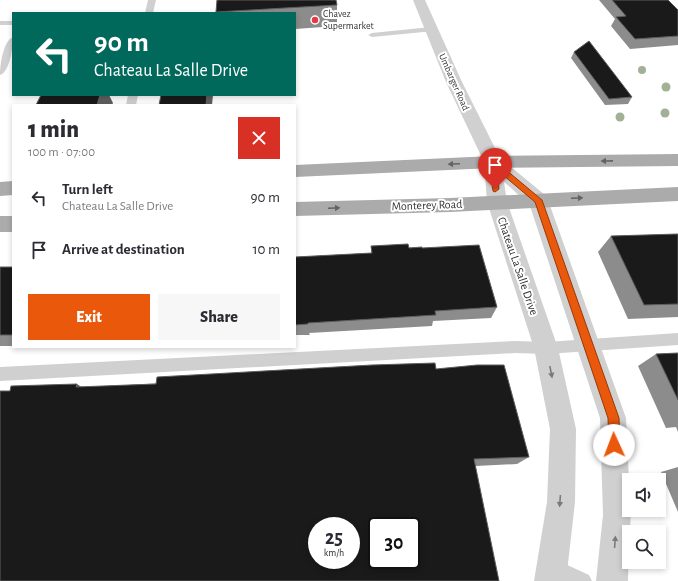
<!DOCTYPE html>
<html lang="en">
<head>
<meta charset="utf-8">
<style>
  :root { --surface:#fff; --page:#f7f7f7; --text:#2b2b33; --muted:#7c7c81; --accent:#ea580c }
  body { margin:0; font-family:"Alegreya Sans",sans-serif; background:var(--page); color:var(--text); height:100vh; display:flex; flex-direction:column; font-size:15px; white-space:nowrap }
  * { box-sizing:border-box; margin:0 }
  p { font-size:13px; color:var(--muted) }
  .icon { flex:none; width:22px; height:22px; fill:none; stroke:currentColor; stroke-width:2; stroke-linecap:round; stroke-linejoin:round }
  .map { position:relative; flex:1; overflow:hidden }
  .side { position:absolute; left:12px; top:104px; width:284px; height:244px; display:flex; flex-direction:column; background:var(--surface); border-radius:0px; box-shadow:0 2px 6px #0003 }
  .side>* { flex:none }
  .top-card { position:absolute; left:12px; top:12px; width:284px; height:84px; border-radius:0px; box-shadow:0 2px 6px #0003; background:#00695c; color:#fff; overflow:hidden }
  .buttons { position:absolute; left:622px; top:473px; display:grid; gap:8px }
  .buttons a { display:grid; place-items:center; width:44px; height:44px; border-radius:0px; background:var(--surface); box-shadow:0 2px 6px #0003; font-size:20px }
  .speed { position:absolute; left:308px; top:517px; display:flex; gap:8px; font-size:20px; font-weight:700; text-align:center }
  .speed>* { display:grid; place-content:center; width:52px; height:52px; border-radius:50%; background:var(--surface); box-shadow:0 2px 6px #0003; line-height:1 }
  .speed small { font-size:10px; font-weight:400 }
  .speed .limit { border:2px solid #111; border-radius:6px; background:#fff; color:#111 }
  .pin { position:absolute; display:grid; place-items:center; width:34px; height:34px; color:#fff; margin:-41px -17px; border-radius:50% 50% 50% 0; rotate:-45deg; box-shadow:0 0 4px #0007 }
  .pin .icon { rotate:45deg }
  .me { position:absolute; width:44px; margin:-22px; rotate:358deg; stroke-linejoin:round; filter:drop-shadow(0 0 3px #0008) }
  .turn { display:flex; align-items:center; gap:14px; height:84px; padding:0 16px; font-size:18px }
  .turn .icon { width:52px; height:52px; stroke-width:2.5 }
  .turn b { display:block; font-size:28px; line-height:34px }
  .round { display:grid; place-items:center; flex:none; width:42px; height:42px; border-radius:0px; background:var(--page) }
  .overview { display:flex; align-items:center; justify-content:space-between; height:68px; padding:0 16px }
  h1 { font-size:24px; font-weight:800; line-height:30px }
  .primary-button { display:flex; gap:8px; margin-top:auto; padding:8px 16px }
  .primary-button a { flex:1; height:46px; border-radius:0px; background:var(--accent); color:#fff; font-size:16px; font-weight:800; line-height:46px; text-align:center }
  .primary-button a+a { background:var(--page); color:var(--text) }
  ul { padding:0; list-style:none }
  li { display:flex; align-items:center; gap:12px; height:52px; padding:0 16px }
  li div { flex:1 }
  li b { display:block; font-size:15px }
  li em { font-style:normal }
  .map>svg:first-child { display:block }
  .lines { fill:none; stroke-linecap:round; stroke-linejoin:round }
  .service { fill:#d0d0d0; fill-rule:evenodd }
  .minor { fill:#d0d0d0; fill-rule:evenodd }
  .tertiary { fill:#d0d0d0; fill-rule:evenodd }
  .primary { fill:#ababab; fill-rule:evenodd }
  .tree { fill:#a2b095 }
  .wall { fill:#8c8c8c }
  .shaded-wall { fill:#5f5f5f }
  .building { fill:#1a1a1a; stroke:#5f5f5f; fill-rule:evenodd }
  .oneway { fill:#636363 }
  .oneway2 { fill:#7a7a7a }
  .route { fill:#ea580c; stroke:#983908 }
  .poi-dot { fill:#e63946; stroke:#fff; stroke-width:1.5 }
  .labels { text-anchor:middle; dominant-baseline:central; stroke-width:4; stroke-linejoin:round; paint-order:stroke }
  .far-poi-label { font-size:10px; fill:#333; stroke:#fff; text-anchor:start }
  .far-street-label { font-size:10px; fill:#333; stroke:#fff }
  .street-label { font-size:12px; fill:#333; stroke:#fff }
</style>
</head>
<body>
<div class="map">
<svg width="678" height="581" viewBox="0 0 678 581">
  <rect width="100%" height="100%" fill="#fff"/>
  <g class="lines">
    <path class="service" d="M148,0H156L153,13H145Z
      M0,21H13V25H0Z
      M431,27H434V31L372,37L368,35L372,33Z
      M13,37C13,47 10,72 0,75C0,65 3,41 13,37Z
      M128,95H138L136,105H126Z
      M678,333V345L546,354L515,353L0,381V367L515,341L546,342Z
      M552,558L589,575L592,581H562L546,573L543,567L546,561Z"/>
    <path class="minor" d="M538,193L545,195L548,200L626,418L629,480V510H631L630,532H629L628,581H596L603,515L600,418L528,200L531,195Z
      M497,195L504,197L507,202L558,348L576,429L575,502L566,581H534L547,502L550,429L534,348L487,202L490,197Z"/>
    <path class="tertiary" d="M413,0H425L462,82L500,158L545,195L548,200L545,205C529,210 516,191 504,182L507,202L504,207L497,209L490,207L487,202L484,162L446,82Z"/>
    <path class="primary" d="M678,154V166L493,168L295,177V165L493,156Z
      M13,181V195L0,196V182Z
      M678,187V201L450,212L295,216V202L450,198Z
      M0,216H13V232H0Z"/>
  </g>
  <g class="tree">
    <circle cx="642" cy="70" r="4"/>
    <circle cx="666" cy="87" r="4.5"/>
    <circle cx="665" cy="113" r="4.5"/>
    <circle cx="620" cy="117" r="4.5"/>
  </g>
  <path class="wall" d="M217,0L337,5V26L295,29V13H216Z
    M599,0H668L678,10V45L630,49L611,26L615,19Z
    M574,52L632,97L628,104L605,105L571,58Z
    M678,234V317L628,319L598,252L611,236Z
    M371,246L422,248L497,307L491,318L433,321L432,326L309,333L310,335H295V257L371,253Z
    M0,267H13V346H0Z
    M678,353V432L676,427L666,428L638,366L656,354Z
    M436,369L529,457L517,464L476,466L10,391Z
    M678,467V512L661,472Z"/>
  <path class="shaded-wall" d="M100,95H109L113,103L112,105H97Z
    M207,95H213L212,105H206Z
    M77,384L92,394L76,387Z"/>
  <path class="building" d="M217,0H336L337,5L216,12Z
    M612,0H668L678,10V36L635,39L616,17L626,16Z
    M589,41L632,97L609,99L574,52Z
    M41,95H100L97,105H36Z
    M161,95H207L206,105H159Z
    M678,234V304L644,305L611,236Z
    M408,244L409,248L422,247V248L479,245L497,307L435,311L436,315L308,323V324L295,325V257L372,253L371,246Z
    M0,267H13V335H0Z
    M678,353V400L656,354Z
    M435,363L436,369L477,365H504L529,457L474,459L499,581H0V391H10L11,386L77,384L76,387L156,384L157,377L372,365ZM317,526H351V560H317ZM377,526H411V560H377Z"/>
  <defs><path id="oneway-solid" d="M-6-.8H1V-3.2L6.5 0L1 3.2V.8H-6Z"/></defs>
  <g class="oneway">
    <use href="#oneway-solid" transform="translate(607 161) rotate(179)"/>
    <use href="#oneway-solid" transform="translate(454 164) rotate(177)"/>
    <use href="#oneway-solid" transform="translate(577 198) rotate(-3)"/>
    <use href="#oneway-solid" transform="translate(334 208) rotate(-2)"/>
  </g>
  <g class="oneway2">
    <use href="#oneway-solid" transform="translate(551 372) rotate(79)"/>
    <use href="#oneway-solid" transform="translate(560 501) rotate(94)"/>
    <use href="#oneway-solid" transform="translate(615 542) rotate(-86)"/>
  </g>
  <path class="route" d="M493,159L542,200L619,418L620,445L618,449L614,451L610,449L609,445L608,418L535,202L497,170L499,189L495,192L493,191L489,162Z"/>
  <circle class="poi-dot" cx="315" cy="20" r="4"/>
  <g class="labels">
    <g class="far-poi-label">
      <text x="323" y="14">Chavez<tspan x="323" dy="12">Supermarket</tspan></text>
    </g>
    <g class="far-street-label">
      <text transform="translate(454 82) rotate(66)">Umbarger Road</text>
    </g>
    <g class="street-label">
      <text transform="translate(427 205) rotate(-2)">Monterey Road</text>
      <text transform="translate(518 266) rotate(71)">Chateau La Salle Drive</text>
    </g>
  </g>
</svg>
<div class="buttons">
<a><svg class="icon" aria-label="sound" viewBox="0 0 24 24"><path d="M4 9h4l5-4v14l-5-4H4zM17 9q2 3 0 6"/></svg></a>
<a><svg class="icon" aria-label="search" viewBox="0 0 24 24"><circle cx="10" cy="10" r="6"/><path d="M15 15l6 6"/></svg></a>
</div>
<div class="speed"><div>25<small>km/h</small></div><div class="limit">30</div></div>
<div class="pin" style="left:495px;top:189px;background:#d93025"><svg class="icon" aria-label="arrive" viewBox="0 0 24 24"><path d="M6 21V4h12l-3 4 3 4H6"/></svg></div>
<svg class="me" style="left:614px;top:445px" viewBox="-20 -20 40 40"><circle r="19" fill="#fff"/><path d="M0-13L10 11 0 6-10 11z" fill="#ea580c"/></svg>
<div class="top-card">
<div class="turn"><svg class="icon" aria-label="left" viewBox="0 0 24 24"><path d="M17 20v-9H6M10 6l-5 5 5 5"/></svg><div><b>90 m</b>Chateau La Salle Drive</div></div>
</div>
<section class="side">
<div class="overview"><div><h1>1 min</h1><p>100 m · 07:00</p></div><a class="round" style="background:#d93025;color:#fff"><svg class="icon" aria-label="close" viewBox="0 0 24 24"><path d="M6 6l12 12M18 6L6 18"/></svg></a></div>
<ul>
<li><svg class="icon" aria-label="left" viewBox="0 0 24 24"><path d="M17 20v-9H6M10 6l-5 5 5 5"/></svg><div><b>Turn left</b><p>Chateau La Salle Drive</p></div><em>90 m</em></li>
<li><svg class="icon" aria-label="arrive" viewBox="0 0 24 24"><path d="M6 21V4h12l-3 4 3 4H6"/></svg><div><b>Arrive at destination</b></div><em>10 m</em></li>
</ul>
<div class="primary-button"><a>Exit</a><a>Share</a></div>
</section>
</div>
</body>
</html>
